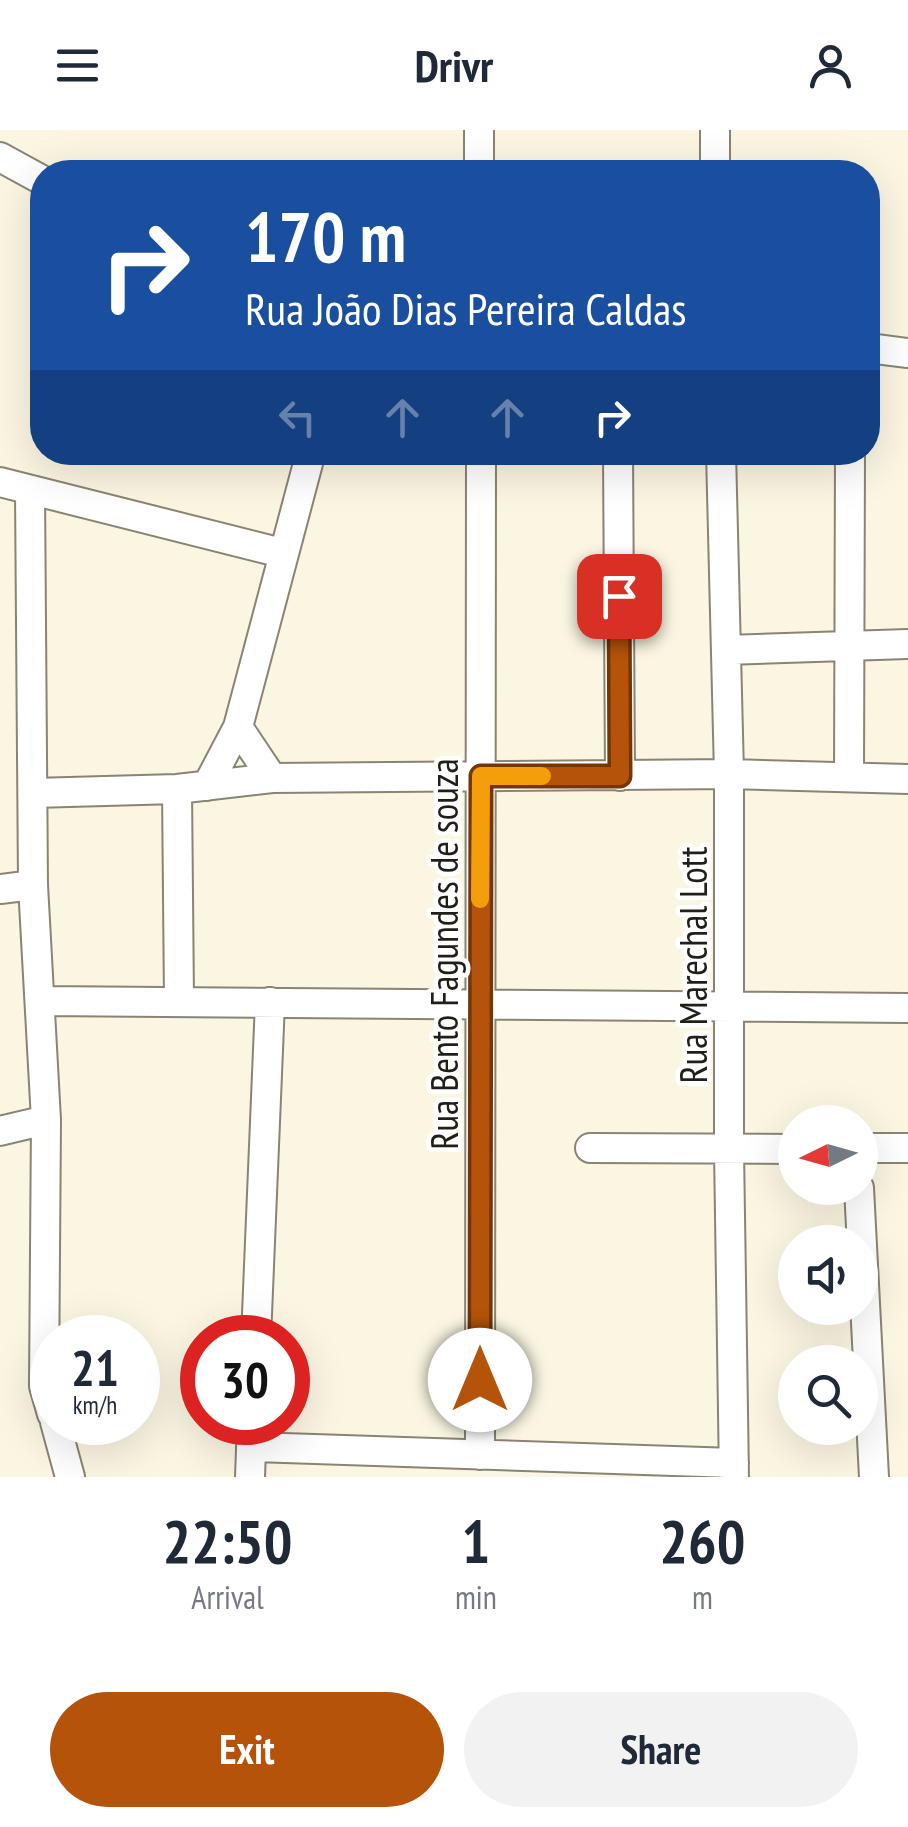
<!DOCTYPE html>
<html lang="en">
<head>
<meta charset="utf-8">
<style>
  :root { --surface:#fff; --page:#f2f2f3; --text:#1f2937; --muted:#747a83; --accent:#b45309 }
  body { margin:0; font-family:"PT Sans Narrow",sans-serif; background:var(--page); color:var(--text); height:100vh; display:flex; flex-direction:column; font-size:38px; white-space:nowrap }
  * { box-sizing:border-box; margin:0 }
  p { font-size:32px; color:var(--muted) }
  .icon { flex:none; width:55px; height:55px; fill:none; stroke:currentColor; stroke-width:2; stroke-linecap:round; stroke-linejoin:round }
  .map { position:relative; height:1347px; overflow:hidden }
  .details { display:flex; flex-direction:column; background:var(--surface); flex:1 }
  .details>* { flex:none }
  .guide { position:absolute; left:30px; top:30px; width:850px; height:305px; border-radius:40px; box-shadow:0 10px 40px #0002; background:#1a4fa0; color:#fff; overflow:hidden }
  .needle { width:65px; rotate:265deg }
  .buttons { position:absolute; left:778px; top:975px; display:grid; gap:20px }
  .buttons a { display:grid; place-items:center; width:100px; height:100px; border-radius:50%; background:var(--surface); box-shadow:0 10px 40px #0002; font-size:50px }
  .speed { position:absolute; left:30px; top:1185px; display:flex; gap:20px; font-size:50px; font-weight:700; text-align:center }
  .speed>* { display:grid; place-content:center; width:130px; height:130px; border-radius:50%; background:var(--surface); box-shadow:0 10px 40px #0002; line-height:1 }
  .speed small { font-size:25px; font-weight:400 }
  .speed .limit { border:15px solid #d22; background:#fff; color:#111 }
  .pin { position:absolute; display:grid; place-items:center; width:85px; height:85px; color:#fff; margin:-42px; border-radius:20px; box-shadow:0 5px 15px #0006 }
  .me { position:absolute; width:110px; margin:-55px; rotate:0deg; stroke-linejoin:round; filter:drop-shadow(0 0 8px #0008) }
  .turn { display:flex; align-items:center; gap:35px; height:210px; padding:0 50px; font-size:45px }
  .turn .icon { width:130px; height:130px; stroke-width:2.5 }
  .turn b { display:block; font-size:70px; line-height:85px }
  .lanes { display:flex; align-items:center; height:95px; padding:0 50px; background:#0003; justify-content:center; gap:50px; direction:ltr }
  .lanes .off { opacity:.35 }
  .eta { display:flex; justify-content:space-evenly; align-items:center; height:170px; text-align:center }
  .eta b { font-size:60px; font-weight:800; line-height:70px }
  .cta { display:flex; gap:20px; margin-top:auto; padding:20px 50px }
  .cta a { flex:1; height:115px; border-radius:60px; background:var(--accent); color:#fff; font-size:40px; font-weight:800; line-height:115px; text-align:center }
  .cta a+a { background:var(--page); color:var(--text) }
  header { display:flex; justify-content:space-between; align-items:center; height:130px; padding:0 50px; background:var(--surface); font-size:45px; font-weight:800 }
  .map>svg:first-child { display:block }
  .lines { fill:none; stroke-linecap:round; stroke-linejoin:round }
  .minor-casing { stroke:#898473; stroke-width:32 }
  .minor { stroke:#fff; stroke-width:28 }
  .route-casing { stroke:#753606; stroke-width:25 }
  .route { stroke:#b45309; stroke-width:18 }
  .slow { stroke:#f59e0b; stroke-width:18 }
  .labels { text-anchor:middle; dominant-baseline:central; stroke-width:9; stroke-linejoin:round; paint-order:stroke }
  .street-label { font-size:38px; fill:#1f1e17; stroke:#fff }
</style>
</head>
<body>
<header><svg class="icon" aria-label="menu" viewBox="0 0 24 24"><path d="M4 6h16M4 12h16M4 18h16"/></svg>Drivr<svg class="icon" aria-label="person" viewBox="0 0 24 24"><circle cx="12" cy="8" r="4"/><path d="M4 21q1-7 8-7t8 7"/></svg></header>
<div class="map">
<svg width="908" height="1347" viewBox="0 0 908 1347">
  <rect width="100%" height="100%" fill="#fbf6e2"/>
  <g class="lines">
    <g class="minor-casing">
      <path id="minor" d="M715,0V42
        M0,27L42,50
        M479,42V0
        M868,218L908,223
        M618,322L620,646
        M721,322L729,644V1020L734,1347
        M0,352L282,423
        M30,361L33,755L46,990L44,1256L52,1284
        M726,520L908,514
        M238,597L272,648
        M849,647L850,322
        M207,656L238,597L311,322
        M177,659L179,871
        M33,663L177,659L272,648L729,644L908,649
        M0,759L33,755
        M42,871L908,878
        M0,1001L46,990
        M590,1018L795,1019
        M860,1018H908
        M859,1058L874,1347
        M256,1208L270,872
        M55,1292L70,1347
        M251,1317L734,1333
        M480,1325L481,322
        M250,1347L252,1292"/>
    </g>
    <use href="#minor" class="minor"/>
  </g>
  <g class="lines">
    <g class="route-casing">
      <path id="route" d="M480,1250L481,646H620L619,466"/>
    </g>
    <use href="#route" class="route"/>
    <path class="slow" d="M480,769L481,646H542"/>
  </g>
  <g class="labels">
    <g class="street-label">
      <text transform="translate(443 824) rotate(-90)">Rua Bento Fagundes de souza</text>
      <text transform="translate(692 835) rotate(-90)">Rua Marechal Lott</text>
    </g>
  </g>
</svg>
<div class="buttons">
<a><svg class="needle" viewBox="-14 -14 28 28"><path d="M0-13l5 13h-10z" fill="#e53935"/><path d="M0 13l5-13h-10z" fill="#747a83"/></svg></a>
<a><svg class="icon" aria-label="sound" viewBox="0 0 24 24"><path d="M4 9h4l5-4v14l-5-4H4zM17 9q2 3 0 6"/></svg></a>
<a><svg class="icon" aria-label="search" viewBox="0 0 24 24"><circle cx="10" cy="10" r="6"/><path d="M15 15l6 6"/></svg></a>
</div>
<div class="speed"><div>21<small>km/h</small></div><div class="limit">30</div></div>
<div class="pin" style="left:619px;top:466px;background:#d93025"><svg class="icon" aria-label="arrive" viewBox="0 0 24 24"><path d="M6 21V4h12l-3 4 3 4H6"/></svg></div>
<svg class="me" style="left:480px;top:1250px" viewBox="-20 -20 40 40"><circle r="19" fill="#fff"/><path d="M0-13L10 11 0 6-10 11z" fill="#b45309"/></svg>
<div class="guide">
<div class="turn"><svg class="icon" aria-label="right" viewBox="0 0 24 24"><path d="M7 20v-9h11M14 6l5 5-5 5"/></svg><div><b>170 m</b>Rua João Dias Pereira Caldas</div></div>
<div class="lanes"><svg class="icon off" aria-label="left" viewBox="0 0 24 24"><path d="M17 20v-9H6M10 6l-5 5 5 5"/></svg><svg class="icon off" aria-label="ahead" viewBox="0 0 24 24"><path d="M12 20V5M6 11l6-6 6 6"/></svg><svg class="icon off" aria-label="ahead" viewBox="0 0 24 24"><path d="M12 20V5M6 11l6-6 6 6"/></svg><svg class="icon" aria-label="right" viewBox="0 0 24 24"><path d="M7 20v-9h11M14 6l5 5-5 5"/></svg></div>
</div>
</div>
<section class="details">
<div class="eta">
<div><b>22:50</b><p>Arrival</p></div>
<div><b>1</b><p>min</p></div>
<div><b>260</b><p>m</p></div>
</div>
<div class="cta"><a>Exit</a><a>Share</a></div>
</section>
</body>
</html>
